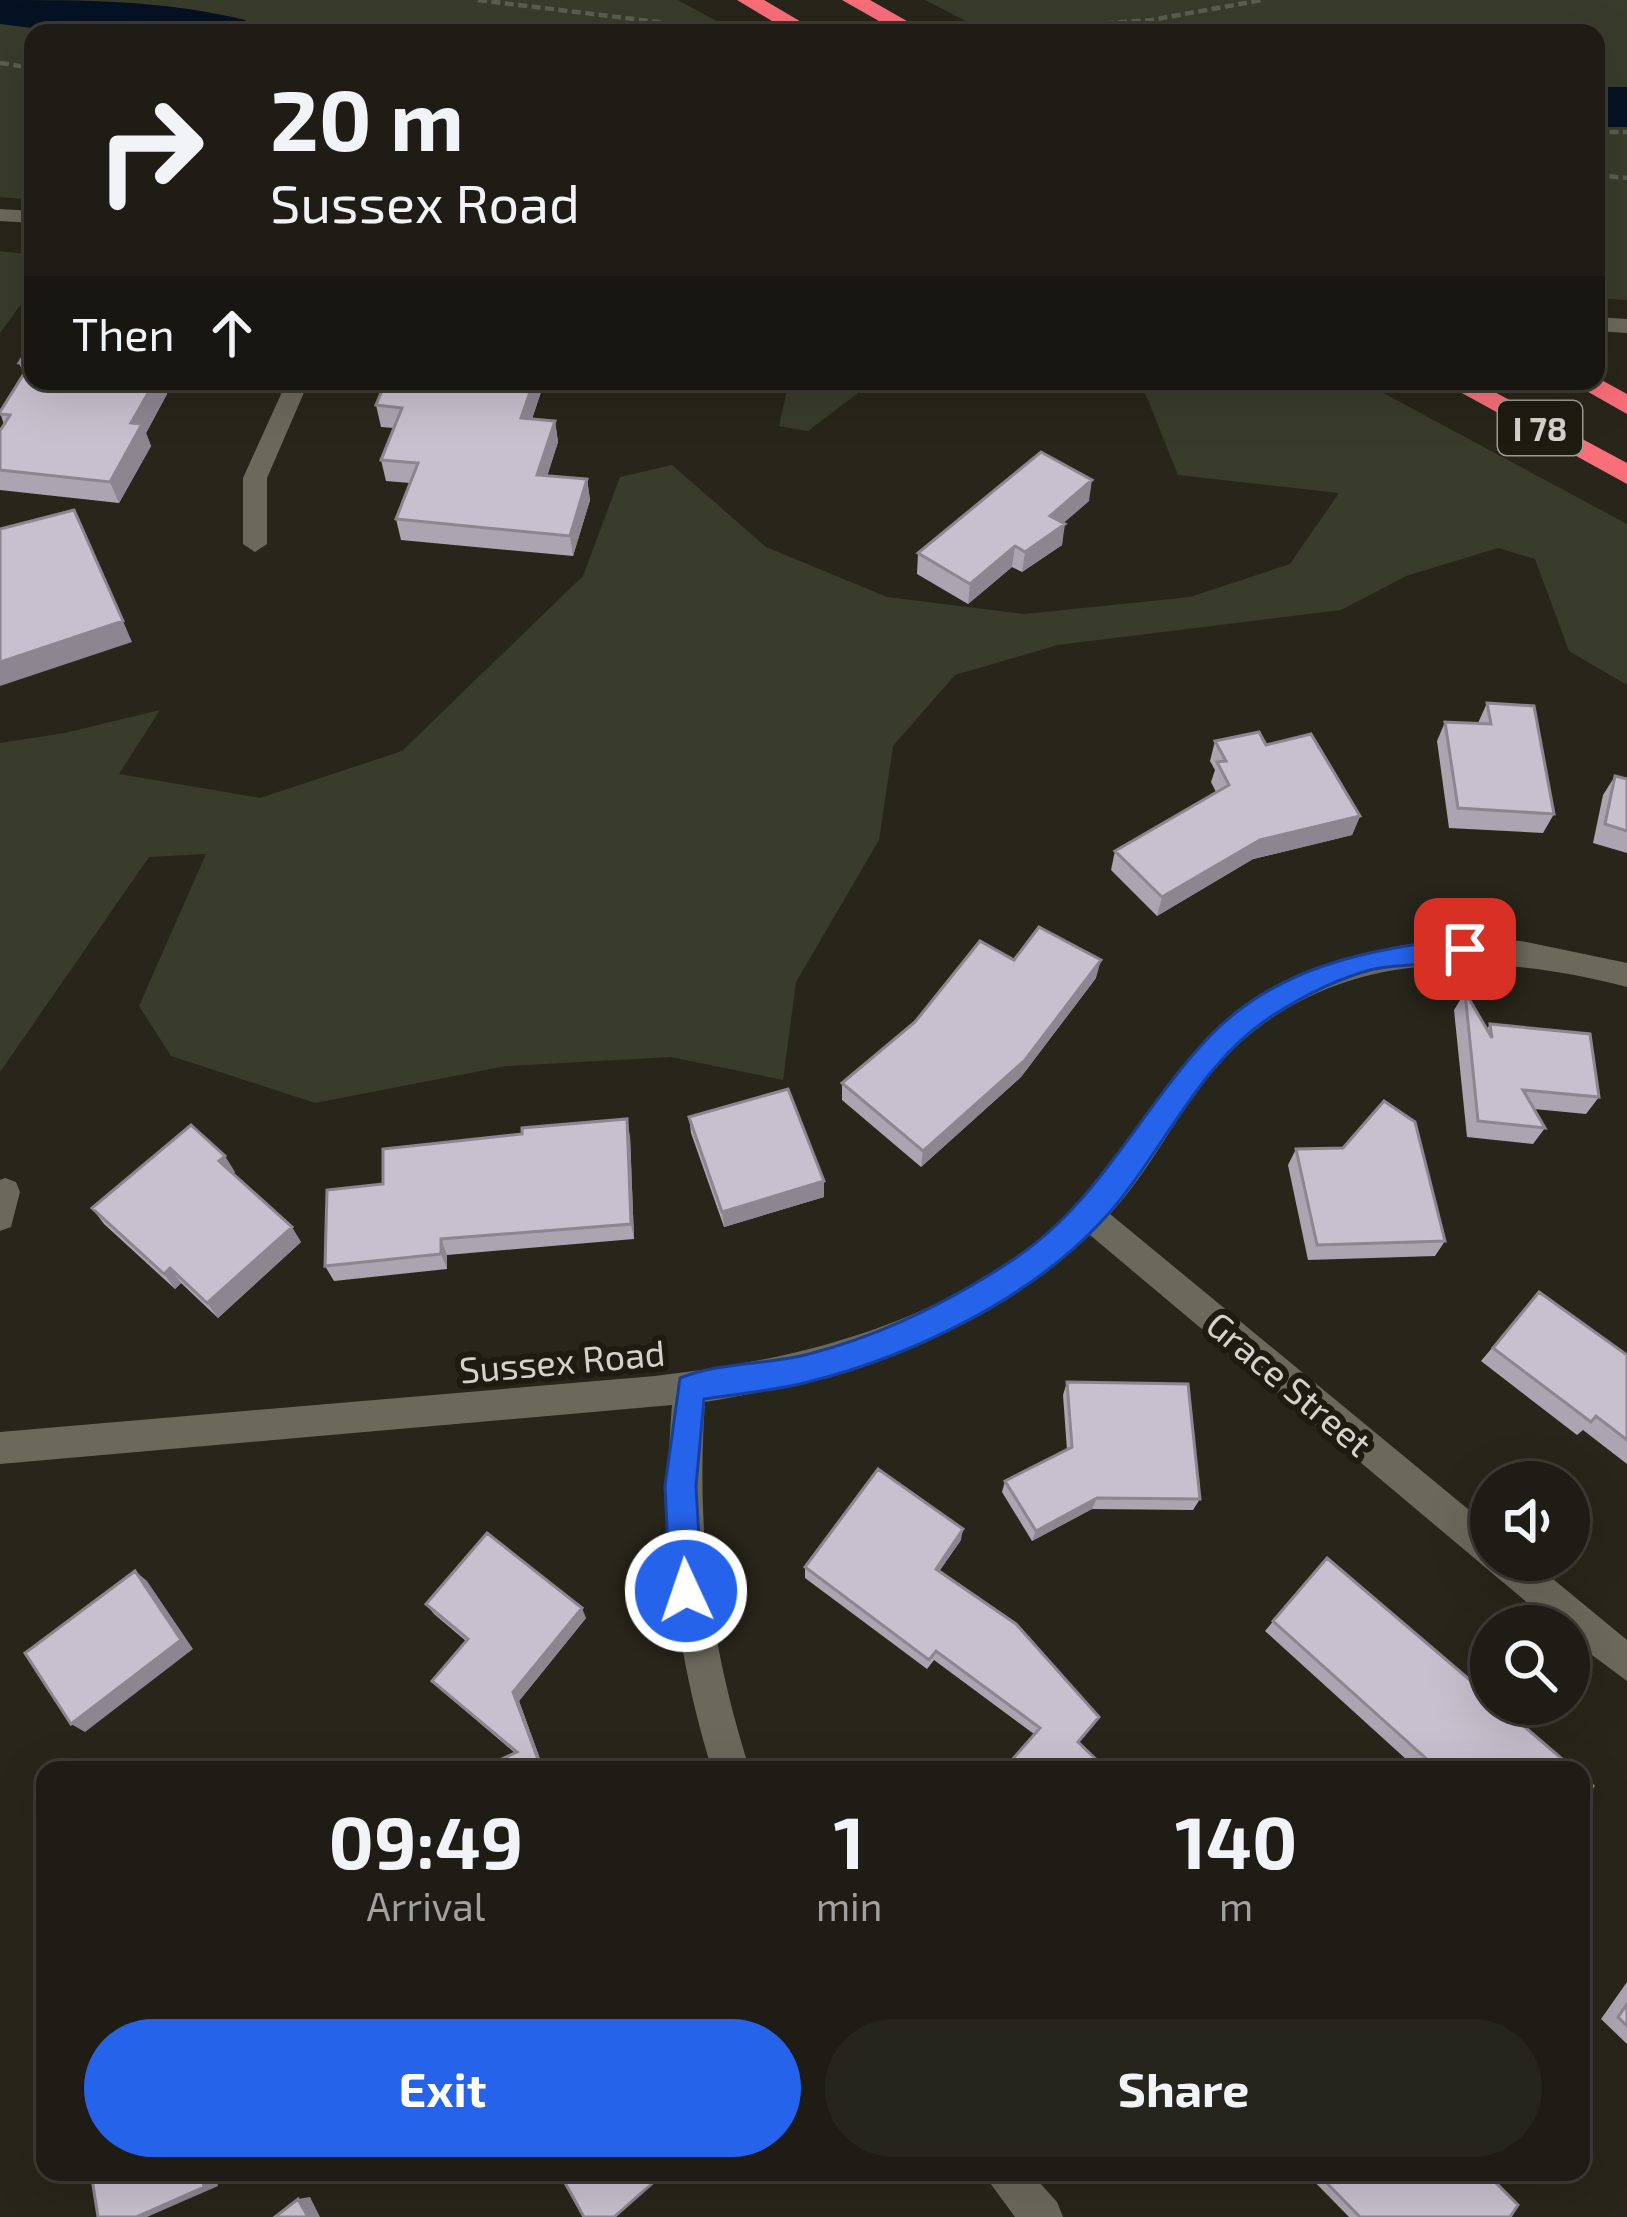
<!DOCTYPE html>
<html lang="en">
<head>
<meta charset="utf-8">
<style>
  :root { --surface:#1e1c14; --page:#26251d; --text:#f1f3f6; --muted:#a1a1a0; --line:#3c3a34; --accent:#2563eb }
  body { margin:0; font-family:"Exo 2",sans-serif; background:var(--page); color:var(--text); height:100vh; display:flex; flex-direction:column; font-size:45px; white-space:nowrap }
  * { box-sizing:border-box; margin:0 }
  p { font-size:39px; color:var(--muted) }
  .icon { flex:none; width:66px; height:66px; fill:none; stroke:currentColor; stroke-width:2; stroke-linecap:round; stroke-linejoin:round }
  .map { position:relative; flex:1; overflow:hidden }
  .drawer { position:absolute; left:36px; top:1761px; width:1554px; height:420px; display:flex; flex-direction:column; background:var(--surface); border-radius:24px; box-shadow:0 12px 48px #0002,0 0 0 3px var(--line) }
  .drawer>* { flex:none }
  .banner { position:absolute; left:24px; top:24px; width:1581px; height:366px; border-radius:24px; box-shadow:0 12px 48px #0002,0 0 0 3px var(--line); background:#1e1c14; color:var(--text); overflow:hidden }
  .controls { position:absolute; left:1470px; top:1461px; display:grid; gap:24px }
  .controls a { display:grid; place-items:center; width:120px; height:120px; border-radius:50%; background:var(--surface); box-shadow:0 12px 48px #0002,0 0 0 3px var(--line); font-size:60px }
  .pin { position:absolute; display:grid; place-items:center; width:102px; height:102px; color:#fff; margin:-51px; border-radius:24px; box-shadow:0 6px 18px #0006 }
  .me { position:absolute; width:132px; margin:-66px; rotate:357deg; stroke-linejoin:round; filter:drop-shadow(0 0 9px #0008) }
  .turn { display:flex; align-items:center; gap:42px; height:252px; padding:0 48px; font-size:54px }
  .turn .icon { width:156px; height:156px; stroke-width:2.5 }
  .turn b { display:block; font-size:84px; line-height:102px }
  .then { display:flex; align-items:center; height:114px; padding:0 48px; background:#0003; gap:24px; font-size:45px }
  .eta { display:flex; justify-content:space-evenly; align-items:center; height:204px; text-align:center }
  .eta b { font-size:72px; font-weight:700; line-height:84px }
  .cta { display:flex; gap:24px; margin-top:auto; padding:24px 48px }
  .cta a { flex:1; height:138px; border-radius:72px; background:var(--accent); color:#fff; font-size:48px; font-weight:700; line-height:138px; text-align:center }
  .cta a+a { background:var(--page); color:var(--text) }
  .map>svg:first-child { display:block }
  .green { fill:#393c2b }
  .lines { fill:none; stroke-linecap:round; stroke-linejoin:round }
  .river { fill:#061224; fill-rule:evenodd }
  .path { stroke:#5d5c51; stroke-width:4.5; stroke-dasharray:9 4.5; stroke-linecap:butt }
  .minor { fill:#6b695c; fill-rule:evenodd }
  .highway { fill:#f86e79; fill-rule:evenodd }
  .wall { fill:#aba5b1 }
  .shaded-wall { fill:#8b8690 }
  .building { fill:#c7c0ce; stroke:#8b8690; stroke-width:3 }
  .route { fill:#2563eb; stroke:#184099; stroke-width:3 }
  .labels { text-anchor:middle; dominant-baseline:central; stroke-width:12; stroke-linejoin:round; paint-order:stroke }
  .shield { fill:#1e1c11; stroke:#9d9b93; stroke-width:3 }
  .shield-label { font-size:33px; font-weight:bold; fill:#d3d2cb }
  .street-label { font-size:36px; fill:#d3d2cb; stroke:#1e1c11 }
</style>
</head>
<body>
<div class="map">
<svg width="1627" height="2217" viewBox="0 0 1627 2217">
  <rect width="100%" height="100%" fill="#28261a"/>
  <path class="green" d="M0,0H678L738,33H33V200L0,197Z
    M925,0H1627V300L1596,298V33H989Z
    M0,251L33,255V288L0,333Z
    M789,381H874L808,431L779,426Z
    M1131,381H1361L1627,524V685L1569,651L1535,559L1498,548L1406,576L1341,610L1058,645L955,675L893,746L879,840L796,982L783,1080L671,1057L506,1066L315,1103L171,1056L139,1006L206,854L149,857L0,1072V743L65,733L160,710L119,774L260,798L402,751L583,576L620,477L672,465L766,547L887,597L1025,614L1190,597L1290,564L1339,493L1178,475L1146,395Z"/>
  <g class="lines">
    <path class="river" d="M0,0C82,0 165,0 245,20L255,33H73L0,24Z
      M1596,87H1627V127H1596Z"/>
    <path class="path" d="M478,0L658,22L695,33
      M970,33L1151,20L1262,0
      M0,63L33,68
      M1596,132H1627
      M1596,175L1627,178"/>
    <path class="minor" d="M0,209L33,211V223L0,221Z
      M1596,317L1627,319V333L1596,331Z
      M287,381H309L267,478V544L255,552L243,544V478Z
      M1466,938L1521,941L1627,963V987C1481,949 1318,947 1212,1072C1175,1117 1150,1171 1110,1214L1491,1528V1560H1530L1627,1640V1681L1569,1638V1626H1555L1090,1235C984,1332 845,1380 705,1402C696,1530 710,1647 750,1770H712C675,1649 661,1532 672,1405L0,1464V1432L655,1376C801,1360 946,1323 1059,1223C1106,1181 1136,1129 1172,1079C1244,982 1349,946 1466,938Z
      M5,1178L16,1182L20,1192L11,1227L0,1231V1180Z
      M982,2172H1030L1057,2202L1063,2217H1015Z"/>
    <path class="highway" d="M737,0H764L820,33H792Z
      M842,0H870L928,33H900Z
      M1596,377L1627,394V414L1569,381Z
      M1440,381H1474L1627,463V484Z"/>
  </g>
  <path class="wall" d="M33,341V381H163L167,394L146,433L151,446L119,503L0,490V431L4,425L0,412L24,374L19,363Z
    M543,386L532,419L555,421L558,442L547,476L587,479L590,500L573,556L401,540L396,519L410,483L386,481L381,460L394,428L381,427L376,405Z
    M1089,501L1063,523L1062,545L1022,572L1012,567L968,604L917,574L918,553Z
    M1487,703L1554,814L1543,833L1449,828L1437,741L1445,722L1478,723Z
    M1215,741L1266,745L1360,816L1352,835L1253,859L1157,916L1111,870L1115,851L1216,792L1211,782L1215,770L1210,761Z
    M1615,776L1627,779V853L1593,843L1603,795Z
    M1014,960L1096,978L1021,1077L921,1167L842,1100V1083Z
    M1465,992L1487,1029L1490,1024L1599,1097L1586,1114L1534,1109L1545,1128L1533,1144L1467,1137L1454,1010Z
    M689,1117L824,1181V1197L724,1227L691,1133Z
    M630,1136L634,1239L447,1255V1269L334,1281L325,1266L383,1184Z
    M1343,1148L1445,1241L1435,1256L1308,1260L1288,1165L1296,1149Z
    M235,1172L233,1174L301,1242L218,1318L181,1283L175,1289L104,1224L92,1208Z
    M1539,1292L1627,1355V1464L1583,1430L1577,1435L1481,1361Z
    M1067,1382L1200,1499L1193,1510L1092,1509L1032,1541L1002,1492L1005,1481L1067,1450L1063,1395Z
    M961,1540L939,1571L1094,1725L1034,1734L934,1660L927,1669L805,1578V1567Z
    M1327,1558L1575,1770H1418L1265,1631Z
    M426,1604L586,1618L519,1701L544,1770L515,1753L440,1689L432,1681L466,1641L434,1614Z
    M1627,1982V2044L1601,2019Z
    M1305,2172H1485L1510,2217H1349Z"/>
  <path class="shaded-wall" d="M150,381H163L167,394L146,433L151,446L119,503L110,482L131,423Z
    M534,381H542L543,386L525,439L521,418Z
    M555,421L558,442L541,496L537,475Z
    M587,479L590,500L573,556L570,536Z
    M1092,480L1089,501L1052,533L1065,524L1062,545L1022,572L1025,552L1050,516Z
    M84,531L132,642L0,686V662Z
    M1015,546L1012,567L968,604L970,584Z
    M1360,816L1352,835L1253,859L1157,916L1162,897L1260,840Z
    M1101,960L1096,978L1021,1077L921,1167L923,1151Z
    M627,1119L630,1136L634,1239L631,1224Z
    M225,1156L235,1172L229,1177L219,1161Z
    M824,1181V1197L724,1227L722,1212Z
    M292,1227L301,1242L218,1318L207,1303Z
    M441,1239L447,1255V1269L441,1254Z
    M170,1268L181,1283L175,1289L164,1274Z
    M1097,1498L1092,1509L1032,1541L1036,1531Z
    M963,1529L961,1540L934,1579L936,1569Z
    M135,1571L147,1581L193,1649L85,1732L71,1724Z
    M582,1608L586,1618L519,1701L544,1770H542L513,1692Z
    M201,2172H215L218,2186L147,2217H136Z
    M310,2197L320,2217H308L298,2199Z"/>
  <path class="building" d="M33,341V381H155L131,423L142,424L110,482L0,470V431L10,415L0,414V412L30,364L19,363Z
    M386,381H534L521,418L555,421L537,475L587,479L570,536L396,519L418,463L381,460L402,408L376,405Z
    M1041,452L1092,480L1050,516L1065,524L1025,552L1015,546L970,584L918,553Z
    M74,510L123,621L0,662V529Z
    M1487,703L1534,706L1554,814L1458,808L1445,722L1491,724Z
    M1259,732L1266,745L1311,734L1360,816L1260,840L1162,897L1115,851L1229,785L1217,762L1226,761L1215,741Z
    M1615,776L1627,779V831L1605,824Z
    M1039,927L1101,960L1025,1060L923,1151L842,1083L915,1022L980,941L1014,960Z
    M1465,992L1492,1038L1490,1024L1590,1034L1599,1097L1523,1090L1545,1128L1478,1121Z
    M788,1089L824,1181L722,1212L689,1117Z
    M1384,1101L1415,1122L1445,1241L1317,1245L1296,1149L1343,1148Z
    M627,1119L631,1224L441,1239V1254L325,1266L327,1190L383,1184V1149L522,1134V1128Z
    M191,1125L225,1156L219,1161L292,1227L207,1303L170,1268L164,1274L92,1208Z
    M1539,1292L1627,1355V1440L1596,1416L1591,1422L1493,1348Z
    M1067,1382L1188,1384L1200,1499L1097,1498L1036,1531L1005,1481L1072,1447Z
    M878,1469L963,1529L936,1569L1016,1624L1099,1717L1078,1742L1107,1770H1003L1040,1728L936,1651L929,1660L805,1567Z
    M487,1533L582,1608L513,1692L542,1770H478L517,1752L432,1681L468,1639L426,1604Z
    M1327,1558L1491,1698V1704H1498L1575,1770H1439L1273,1621Z
    M135,1571L181,1640L71,1724L25,1653Z
    M1581,1775L1593,1786L1581,1804Z
    M1627,2004V2026L1618,2017Z
    M91,2172H201L204,2187L136,2217H98Z
    M559,2172H665L614,2217H584Z
    M1318,2172H1485L1518,2205L1510,2217H1360L1317,2173Z
    M298,2199L308,2217H275Z"/>
  <path class="route" d="M1465,938L1478,949L1474,956C1442,967 1407,962 1374,969C1339,978 1305,995 1275,1014C1196,1063 1161,1159 1099,1224C1025,1302 907,1358 804,1383C771,1391 737,1394 704,1399L696,1486L702,1591L698,1602L686,1607L675,1602L670,1591L665,1486L680,1378C719,1362 764,1365 805,1355C877,1337 949,1302 1011,1261C1098,1205 1139,1111 1208,1038C1277,965 1370,949 1465,938Z"/>
  <g class="labels">
    <rect class="shield" x="1498" y="401" width="84" height="54" rx="9"/>
    <g class="shield-label">
      <text x="1540" y="428">I 78</text>
    </g>
    <g class="street-label">
      <text transform="translate(562 1360) rotate(-5)">Sussex Road</text>
      <text transform="translate(1290 1383) rotate(40)">Grace Street</text>
    </g>
  </g>
</svg>
<div class="controls">
<a><svg class="icon" aria-label="sound" viewBox="0 0 24 24"><path d="M4 9h4l5-4v14l-5-4H4zM17 9q2 3 0 6"/></svg></a>
<a><svg class="icon" aria-label="search" viewBox="0 0 24 24"><circle cx="10" cy="10" r="6"/><path d="M15 15l6 6"/></svg></a>
</div>
<div class="pin" style="left:1465px;top:949px;background:#d93025"><svg class="icon" aria-label="arrive" viewBox="0 0 24 24"><path d="M6 21V4h12l-3 4 3 4H6"/></svg></div>
<svg class="me" style="left:686px;top:1591px" viewBox="-20 -20 40 40"><circle r="17" fill="#2563eb" stroke="#fff" stroke-width="3"/><path d="M0-11L8 9 0 5-8 9z" fill="#fff"/></svg>
<div class="banner">
<div class="turn"><svg class="icon" aria-label="right" viewBox="0 0 24 24"><path d="M7 20v-9h11M14 6l5 5-5 5"/></svg><div><b>20 m</b>Sussex Road</div></div>
<div class="then">Then<svg class="icon" aria-label="ahead" viewBox="0 0 24 24"><path d="M12 20V5M6 11l6-6 6 6"/></svg></div>
</div>
<section class="drawer">
<div class="eta">
<div><b>09:49</b><p>Arrival</p></div>
<div><b>1</b><p>min</p></div>
<div><b>140</b><p>m</p></div>
</div>
<div class="cta"><a>Exit</a><a>Share</a></div>
</section>
</div>
</body>
</html>
